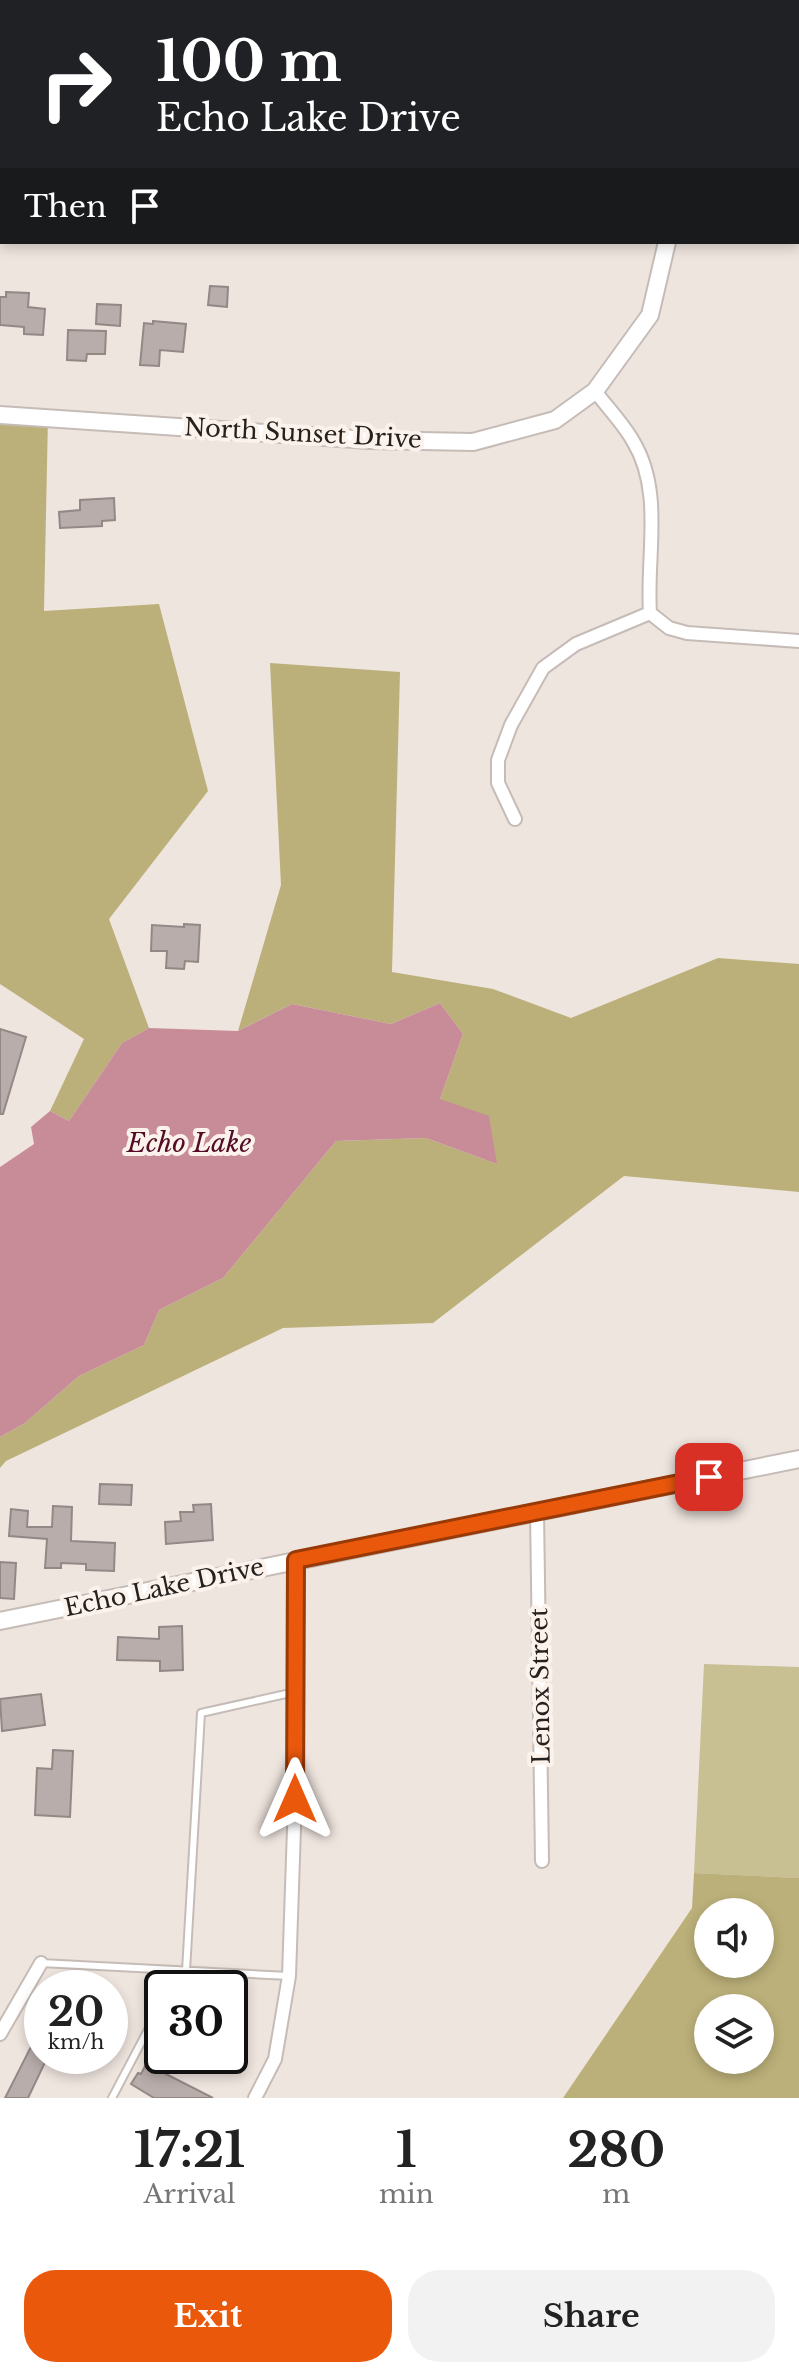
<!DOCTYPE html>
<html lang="en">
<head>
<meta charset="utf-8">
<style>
  :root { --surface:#fff; --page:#f2f2f2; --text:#222; --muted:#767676; --accent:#ea580c }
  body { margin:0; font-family:"Libre Baskerville",serif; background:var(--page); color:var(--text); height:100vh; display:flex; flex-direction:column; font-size:30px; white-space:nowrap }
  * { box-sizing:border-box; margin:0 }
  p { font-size:26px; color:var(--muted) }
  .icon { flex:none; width:44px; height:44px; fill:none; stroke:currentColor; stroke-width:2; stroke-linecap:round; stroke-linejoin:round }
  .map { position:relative; height:2098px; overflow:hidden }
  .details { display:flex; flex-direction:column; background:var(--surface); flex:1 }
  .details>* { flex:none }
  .top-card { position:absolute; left:0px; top:0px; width:800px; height:244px; box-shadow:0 4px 12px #0003; background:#202124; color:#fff; overflow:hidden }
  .tools { position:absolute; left:694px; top:1898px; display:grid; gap:16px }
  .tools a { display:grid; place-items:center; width:80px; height:80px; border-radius:50%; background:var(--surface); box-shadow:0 4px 12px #0003; font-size:40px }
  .speed { position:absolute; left:24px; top:1970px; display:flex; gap:16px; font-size:40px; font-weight:700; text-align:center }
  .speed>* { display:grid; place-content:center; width:104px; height:104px; border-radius:50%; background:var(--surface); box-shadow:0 4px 12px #0003; line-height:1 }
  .speed small { font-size:20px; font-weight:400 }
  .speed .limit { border:4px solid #111; border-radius:12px; background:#fff; color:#111 }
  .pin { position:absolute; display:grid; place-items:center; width:68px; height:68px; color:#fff; margin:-34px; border-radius:16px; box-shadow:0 4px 12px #0006 }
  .me { position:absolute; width:88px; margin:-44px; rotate:0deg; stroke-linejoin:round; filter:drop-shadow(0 0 6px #0008) }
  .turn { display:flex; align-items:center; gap:28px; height:168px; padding:0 24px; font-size:36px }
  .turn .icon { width:104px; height:104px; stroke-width:2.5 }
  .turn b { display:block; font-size:56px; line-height:68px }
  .then { display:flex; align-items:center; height:76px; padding:0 24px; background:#0003; gap:16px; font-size:30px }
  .eta { display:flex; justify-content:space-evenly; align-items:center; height:136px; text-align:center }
  .eta b { font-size:48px; font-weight:700; line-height:56px }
  .cta { display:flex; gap:16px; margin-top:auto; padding:16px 24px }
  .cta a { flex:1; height:92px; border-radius:32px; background:var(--accent); color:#fff; font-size:32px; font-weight:700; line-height:92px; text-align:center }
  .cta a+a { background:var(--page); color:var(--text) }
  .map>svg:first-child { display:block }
  .green { fill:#c8bf93 }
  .forest { fill:#bbb079; fill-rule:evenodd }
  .water { fill:#c88c99 }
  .building { fill:#b8adab; stroke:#938886; stroke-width:2 }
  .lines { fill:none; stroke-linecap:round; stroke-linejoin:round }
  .lane-casing { stroke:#c6bcb7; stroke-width:10 }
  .street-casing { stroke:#c6bcb7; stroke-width:16 }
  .secondary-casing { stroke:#c6bcb7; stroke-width:20 }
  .lane { stroke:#fff; stroke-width:6 }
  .street { stroke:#fff; stroke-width:12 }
  .secondary { stroke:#fff; stroke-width:16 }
  .route-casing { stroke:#983908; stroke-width:20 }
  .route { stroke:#ea580c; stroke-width:14 }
  .labels { text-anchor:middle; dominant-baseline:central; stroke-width:8; stroke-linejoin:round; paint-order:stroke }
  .street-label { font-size:24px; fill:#25211f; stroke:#fcf2ec }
  .water-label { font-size:26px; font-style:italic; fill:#540c26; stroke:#fcf2ec }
</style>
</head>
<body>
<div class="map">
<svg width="799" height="2098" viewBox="0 0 799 2098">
  <rect width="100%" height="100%" fill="#efe5df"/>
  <path class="green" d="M704,1664L799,1667V1878L694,1873Z"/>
  <path class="forest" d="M0,415L48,417L44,611L159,604L208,791L109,919L149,1028L122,1043L69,1121L50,1111L84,1039L0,984Z
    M270,663L400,672L392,972L493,989L571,1018L718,958L799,964V1192L624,1176L433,1323L283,1328L6,1461L0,1468V1437L25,1423L79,1376L144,1345L159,1310L223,1278L336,1141L426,1138L497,1164L440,1099L463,1034L440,1003L391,1024L292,1004L238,1031L281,885Z
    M694,1873L799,1878V2098H563L692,1908ZM708,1912H760V1964H708ZM708,2008H760V2060H708Z"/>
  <path class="water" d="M440,1003L463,1034L440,1099L489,1116L497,1164L426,1138L336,1141L223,1278L159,1310L144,1345L79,1376L25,1423L0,1437V1167L34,1144L31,1127L50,1111L69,1121L122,1043L149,1028L238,1031L292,1004L391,1024Z"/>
  <path class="building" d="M210,286L228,287L227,307L208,305Z
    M6,292L29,293L28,307L45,309L43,335L24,334V327L0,325V297H6Z
    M97,304L121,305L120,326L96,324Z
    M153,321L186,324L183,352L160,350L159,366L140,365L144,323L153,324Z
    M68,330L106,331L105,354H87L86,361L67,360Z
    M114,498L115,520L102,521V526L60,528L59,512L80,510V500Z
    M184,924L200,925L198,962L185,961L184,969L166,968L167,951H151L152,925L184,927Z
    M0,1029L26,1037L3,1114H0Z
    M100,1484L132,1485L131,1505L99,1504Z
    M211,1504L213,1540L166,1544L165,1522L181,1521L180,1512H194L193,1505Z
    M53,1506L72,1507L71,1541L115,1543L114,1571L86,1570V1564L61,1563V1568H45L47,1539L9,1536L11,1509L28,1511L27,1527H52Z
    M0,1562L16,1563L14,1599L0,1598Z
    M182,1626L183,1670L160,1671V1661L117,1660L118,1637L159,1639V1627Z
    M41,1694L45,1725L2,1731L0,1699Z
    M53,1750L73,1751L70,1817L35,1815L37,1768L52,1769Z
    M42,2025V2056H48L28,2098H5Z
    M162,2033V2056H171L162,2072L213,2098H154L131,2084L138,2073L141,2074Z"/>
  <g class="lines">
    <g class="lane-casing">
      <path id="lane" d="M41,1963L289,1976
        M186,1971L201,1713L295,1692
        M170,1988L177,1970
        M112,2098L162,2003"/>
    </g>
    <g class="street-casing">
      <path id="street" d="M0,109H2
        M595,391C607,407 623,423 633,441C664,492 646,556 650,613L669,628L687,633L799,641
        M515,819L498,783V760L511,725L543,668L576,644L650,613
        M537,1511L542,1861
        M0,2034L41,1963
        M255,2098L275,2059L289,1976L295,1799L296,1560"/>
    </g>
    <g class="secondary-casing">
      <path id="secondary" d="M685,2V0
        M0,415L369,440L473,442L555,420L595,391L650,315L667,242
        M0,1621L799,1459"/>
    </g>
    <use href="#lane" class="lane"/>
    <use href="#street" class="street"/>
    <use href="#secondary" class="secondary"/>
  </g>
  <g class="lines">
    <g class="route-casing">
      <path id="route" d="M295,1799L296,1560L709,1477"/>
    </g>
    <use href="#route" class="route"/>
  </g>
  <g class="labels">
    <g class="street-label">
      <text transform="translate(303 433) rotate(3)">North Sunset Drive</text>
      <text transform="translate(164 1587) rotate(-12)">Echo Lake Drive</text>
      <text transform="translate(540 1686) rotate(-91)">Lenox Street</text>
    </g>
    <g class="water-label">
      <text x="189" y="1143">Echo Lake</text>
    </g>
  </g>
</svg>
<div class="tools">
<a><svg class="icon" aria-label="sound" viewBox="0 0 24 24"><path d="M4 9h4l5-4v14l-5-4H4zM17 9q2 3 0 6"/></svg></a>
<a><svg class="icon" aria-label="layers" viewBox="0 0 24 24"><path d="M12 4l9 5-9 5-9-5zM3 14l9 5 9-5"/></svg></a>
</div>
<div class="speed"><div>20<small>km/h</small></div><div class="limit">30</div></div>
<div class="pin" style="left:709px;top:1477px;background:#d93025"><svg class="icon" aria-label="arrive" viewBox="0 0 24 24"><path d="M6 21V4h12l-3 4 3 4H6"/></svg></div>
<svg class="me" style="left:295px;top:1799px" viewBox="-20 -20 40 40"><path d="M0-17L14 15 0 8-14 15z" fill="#ea580c" stroke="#fff" stroke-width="4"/></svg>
<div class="top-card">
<div class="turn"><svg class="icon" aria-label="right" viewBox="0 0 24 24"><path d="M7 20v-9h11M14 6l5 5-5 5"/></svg><div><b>100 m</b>Echo Lake Drive</div></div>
<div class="then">Then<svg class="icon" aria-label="arrive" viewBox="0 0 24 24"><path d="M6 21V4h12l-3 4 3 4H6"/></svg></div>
</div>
</div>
<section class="details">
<div class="eta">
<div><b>17:21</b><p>Arrival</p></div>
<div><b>1</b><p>min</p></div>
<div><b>280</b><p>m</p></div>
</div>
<div class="cta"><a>Exit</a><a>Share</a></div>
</section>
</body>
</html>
